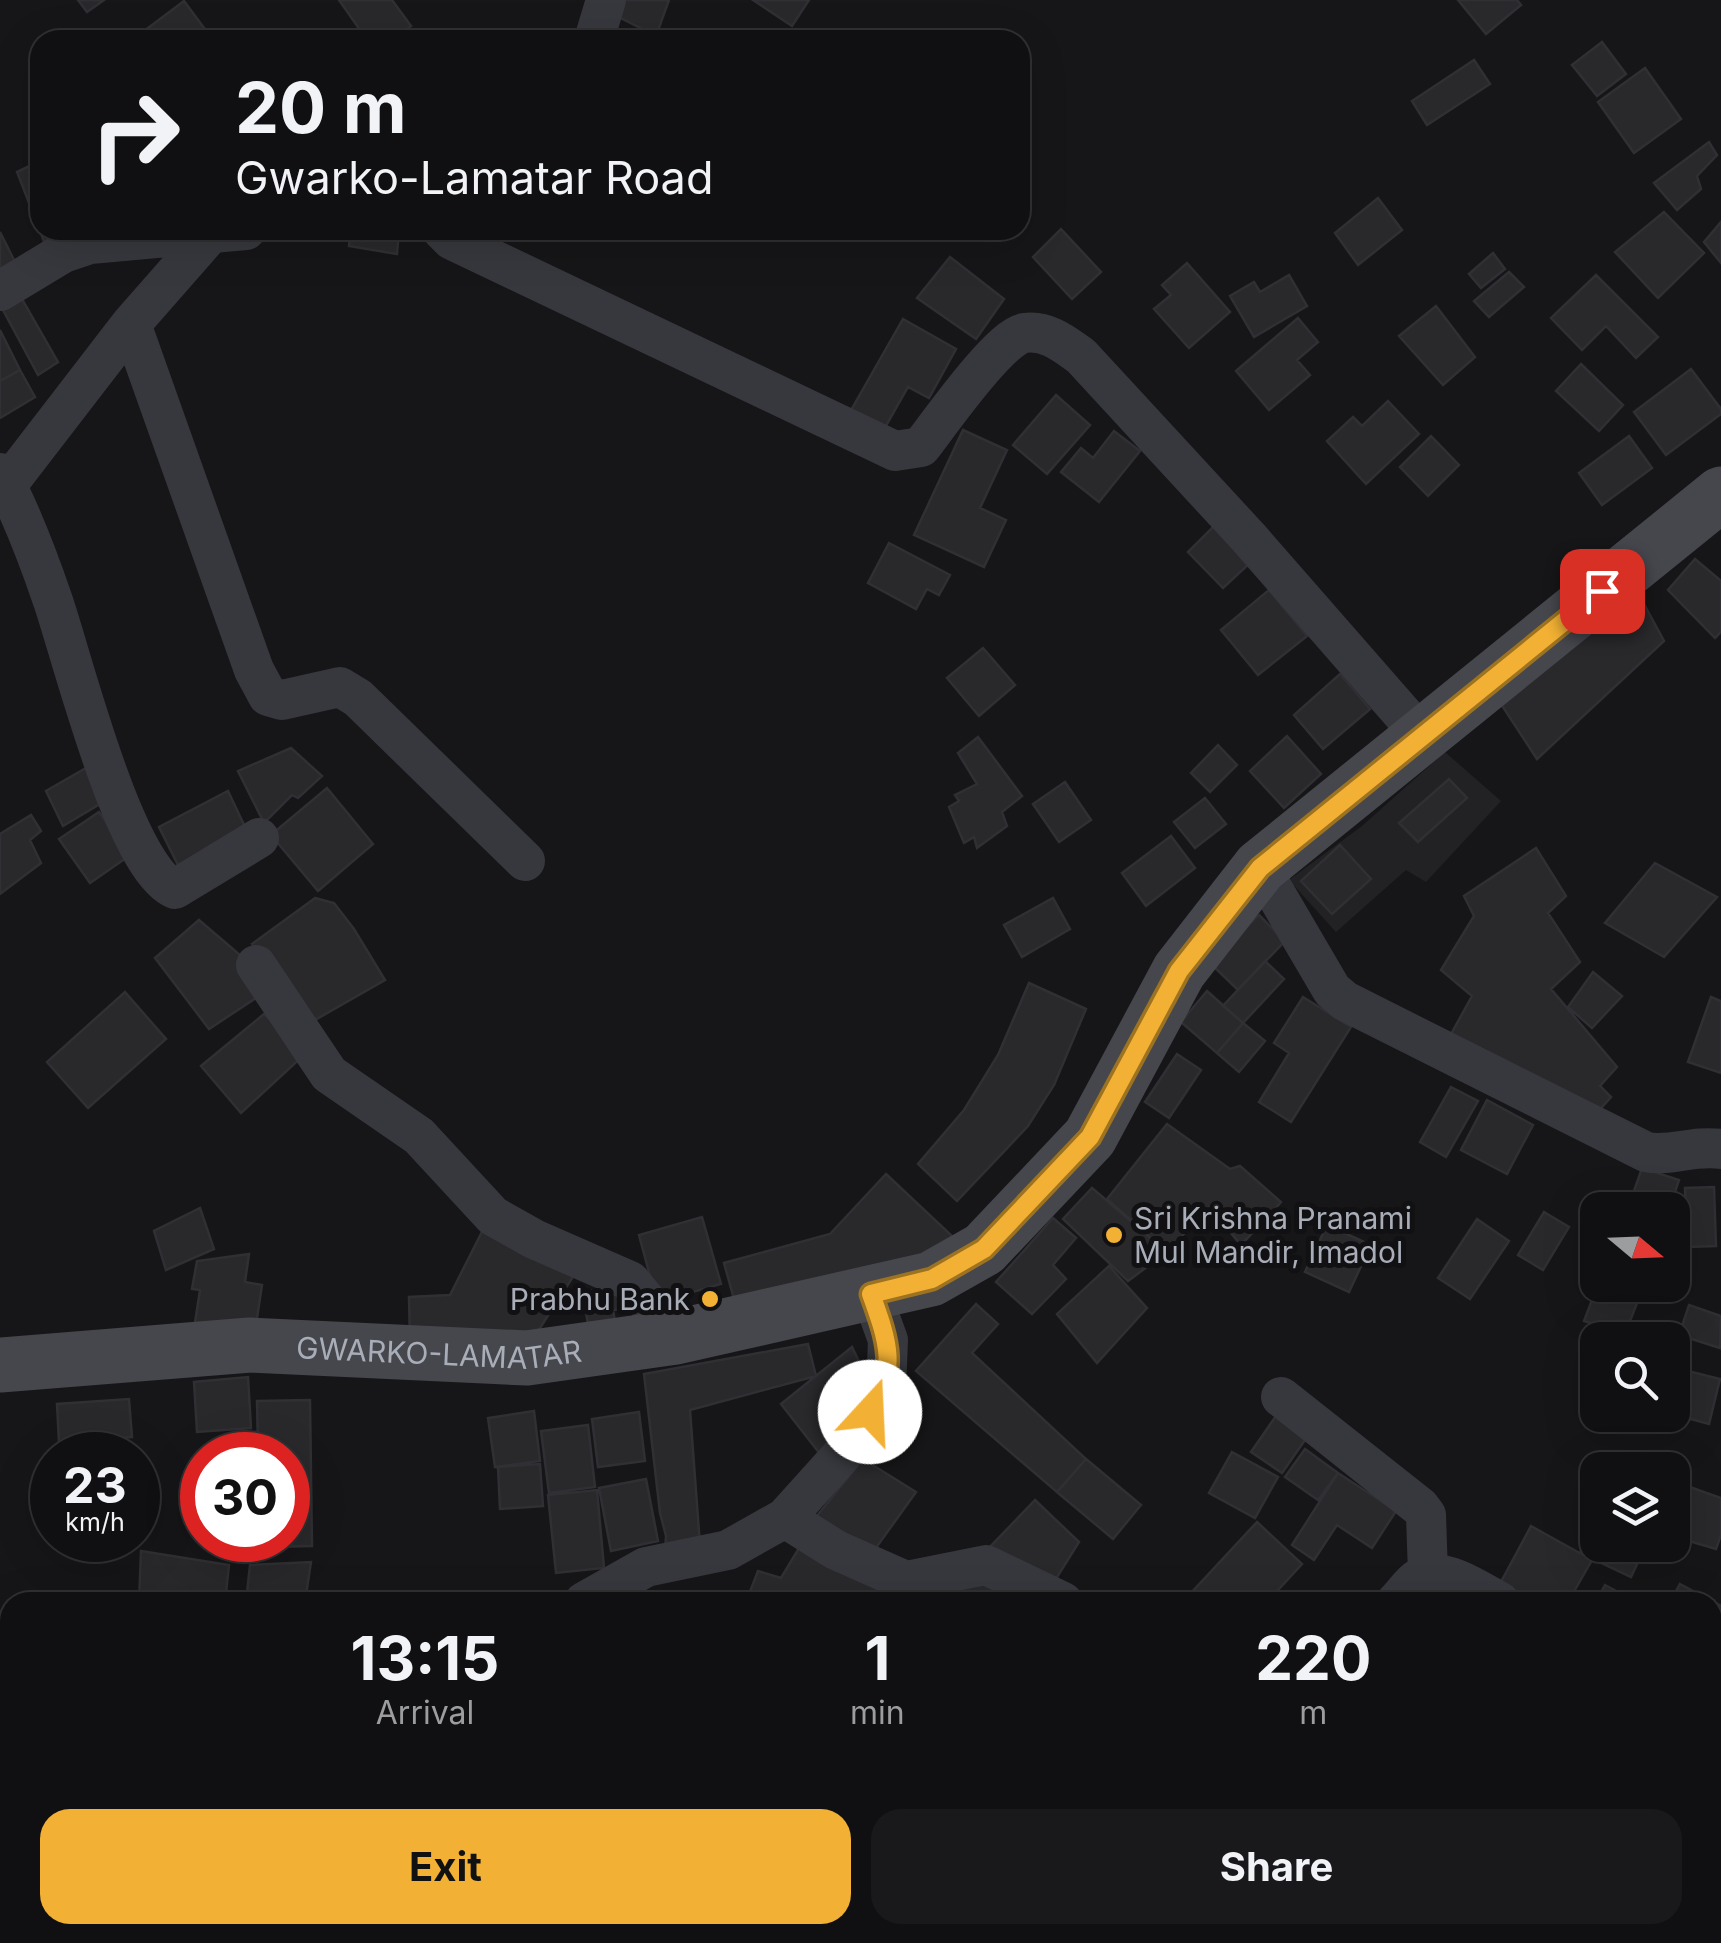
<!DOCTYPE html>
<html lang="en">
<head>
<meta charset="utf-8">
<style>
  :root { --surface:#101012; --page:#19191b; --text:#f1f3f6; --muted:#9c9d9f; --line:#303032; --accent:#f2b134 }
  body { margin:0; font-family:Inter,sans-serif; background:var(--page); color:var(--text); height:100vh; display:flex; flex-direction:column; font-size:38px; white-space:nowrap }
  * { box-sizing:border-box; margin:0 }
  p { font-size:32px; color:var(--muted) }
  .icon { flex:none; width:55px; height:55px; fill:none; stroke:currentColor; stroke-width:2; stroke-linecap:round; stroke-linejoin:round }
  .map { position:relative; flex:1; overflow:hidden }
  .panel { position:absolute; left:0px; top:1592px; width:1722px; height:352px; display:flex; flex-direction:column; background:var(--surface); border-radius:30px 30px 0 0; box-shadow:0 10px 40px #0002,0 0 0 2px var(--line) }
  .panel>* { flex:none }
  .banner { position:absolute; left:30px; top:30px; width:1000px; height:210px; border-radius:30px; box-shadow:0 10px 40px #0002,0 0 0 2px var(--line); background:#101012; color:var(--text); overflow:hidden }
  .needle { width:65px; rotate:109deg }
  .buttons { position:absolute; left:1580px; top:1192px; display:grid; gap:20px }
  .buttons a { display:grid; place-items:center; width:110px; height:110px; border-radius:20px; background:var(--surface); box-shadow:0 10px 40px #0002,0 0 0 2px var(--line); font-size:50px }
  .speed { position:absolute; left:30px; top:1432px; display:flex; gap:20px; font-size:50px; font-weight:700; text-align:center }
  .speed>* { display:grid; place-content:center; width:130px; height:130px; border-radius:50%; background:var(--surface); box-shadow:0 10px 40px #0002,0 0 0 2px var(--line); line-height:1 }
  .speed small { font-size:25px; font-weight:400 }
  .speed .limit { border:15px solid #d22; background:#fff; color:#111 }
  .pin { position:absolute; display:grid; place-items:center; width:85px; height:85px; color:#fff; margin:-42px; border-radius:20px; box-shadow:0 5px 15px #0006 }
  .me { position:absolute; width:110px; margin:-55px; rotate:20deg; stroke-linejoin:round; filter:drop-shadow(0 0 8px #0008) }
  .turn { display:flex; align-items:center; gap:35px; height:210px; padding:0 40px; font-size:45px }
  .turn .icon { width:130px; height:130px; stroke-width:2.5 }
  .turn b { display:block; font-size:70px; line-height:85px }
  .eta { display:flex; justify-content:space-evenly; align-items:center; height:170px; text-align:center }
  .eta b { font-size:60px; font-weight:700; line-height:70px }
  .button { display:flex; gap:20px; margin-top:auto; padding:20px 40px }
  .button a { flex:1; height:115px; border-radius:30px; background:var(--accent); color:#111; font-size:40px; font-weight:700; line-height:115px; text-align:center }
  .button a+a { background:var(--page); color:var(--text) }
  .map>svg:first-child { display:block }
  .built { fill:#222225 }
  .building { fill:#29292c; stroke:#303034; stroke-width:2.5 }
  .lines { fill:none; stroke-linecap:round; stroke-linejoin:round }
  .minor { stroke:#37383d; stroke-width:40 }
  .secondary { stroke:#45474d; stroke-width:55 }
  .route-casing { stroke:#9d7322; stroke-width:25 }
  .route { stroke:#f2b134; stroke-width:18 }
  .poi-dot { fill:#f2b134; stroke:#111113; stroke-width:4 }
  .labels { text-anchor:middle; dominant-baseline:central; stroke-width:10; stroke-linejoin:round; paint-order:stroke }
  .poi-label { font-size:30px; fill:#a8adb8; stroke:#111113; text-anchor:start }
  .street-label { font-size:30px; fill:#a8adb8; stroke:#111113 }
</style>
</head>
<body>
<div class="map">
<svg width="1721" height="1943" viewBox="0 0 1721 1943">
  <rect width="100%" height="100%" fill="#161618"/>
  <path class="built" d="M1445,752L1501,801L1426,882L1406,870L1336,932L1289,880L1362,826Z"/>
  <path class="building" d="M78,0H104L87,12Z
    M339,0H392L411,26L401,33L405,40H367Z
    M624,0H669L656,36L619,17Z
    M753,0H809L792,26Z
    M1458,0H1517L1521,5L1486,34Z
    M184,1L213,40H132Z
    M1602,42L1626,74L1597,96L1572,65Z
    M1474,60L1490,84L1427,125L1412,101Z
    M1645,68L1681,119L1634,153L1598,102Z
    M1709,142L1717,155L1697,176L1701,189L1677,210L1654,183Z
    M40,161V230H74L45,244L17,172Z
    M1378,198L1402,230L1358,265L1335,233Z
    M1664,212L1704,253L1658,298L1615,252Z
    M1721,222V263L1704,242Z
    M1061,229L1101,272L1072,299L1033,257Z
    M351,230H399L397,254L349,246Z
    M0,232L15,262L0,271Z
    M1493,253L1505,269L1481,288L1469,274Z
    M950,257L1004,299L976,339L917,298Z
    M1187,263L1230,312L1189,348L1154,309L1171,295L1162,285Z
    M1509,272L1524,287L1489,317L1474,301Z
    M1289,275L1307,306L1254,337L1230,296L1254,282L1260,292Z
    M1596,275L1658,337L1636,358L1606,326L1582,350L1551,318Z
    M22,299L58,362L38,375L3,310Z
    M1436,306L1475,357L1443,385L1399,336Z
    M1298,318L1318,342L1297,360L1310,375L1269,410L1236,371Z
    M903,319L956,349L929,398L908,387L883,431L850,412Z
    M0,330L20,370L0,381Z
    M1581,364L1623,405L1599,431L1556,391Z
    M1691,369L1721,409V414L1666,455L1634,412Z
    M20,370L35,397L0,418V381Z
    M1056,395L1090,425L1047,474L1013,445Z
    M1388,401L1419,434L1366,484L1327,441L1353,417L1362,426Z
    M963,430L1007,450L980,508L1006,520L984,567L914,535Z
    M1114,431L1140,451L1099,502L1061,472L1081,448L1093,458Z
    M1431,436L1459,465L1428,496L1400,467Z
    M1629,436L1652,468L1602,505L1579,473Z
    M1215,525L1250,563L1223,588L1188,552Z
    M889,543L950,575L939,595L927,589L916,609L868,583Z
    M1695,559L1721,581V632L1715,638L1668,590Z
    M1269,590L1307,636L1258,675L1221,630Z
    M1637,591L1664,641L1537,759L1501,704Z
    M983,648L1015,685L979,716L947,678Z
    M1340,674L1370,709L1323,749L1294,715Z
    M1287,736L1321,774L1284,808L1250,771Z
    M978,737L1022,796L1002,812L1007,826L977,848L974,837L964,843L949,807L959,801L955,795L977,784L958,753Z
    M1218,745L1237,765L1210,792L1191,773Z
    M291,748L322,776L298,798L292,795L264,823L238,771Z
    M93,764L110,798L63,826L46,791Z
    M1449,779L1467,798L1418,842L1399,823Z
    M1065,782L1091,820L1059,842L1033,804Z
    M327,788L373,844L318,891L271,835Z
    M228,791L246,829L178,865L159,827Z
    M1205,798L1226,824L1195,848L1174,822Z
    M99,812L129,856L90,883L59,839Z
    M31,815L41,831L30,840L41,863L0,894V834Z
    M1171,836L1195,868L1146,906L1122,873Z
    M1340,845L1371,879L1332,914L1301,881Z
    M1536,848L1566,896L1548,913L1580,962L1551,989L1617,1067L1600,1086L1611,1097L1594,1116L1445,1045L1472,996L1441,970L1474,916L1464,896Z
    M1655,863L1717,897L1664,957L1605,923Z
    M315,898L334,903L354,929L385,980L308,1024L252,944Z
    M1053,898L1070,929L1022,957L1004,925Z
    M1259,915L1285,941L1238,990L1211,964Z
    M199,920L240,955L265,992L209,1029L155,958Z
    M1265,961L1284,979L1243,1023L1223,1006Z
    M1593,972L1622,996L1592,1028L1568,1007Z
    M1029,983L1086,1009L1054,1085L1028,1126L957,1201L918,1164L964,1110L998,1055Z
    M1207,991L1243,1023L1217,1053L1181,1022Z
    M125,992L166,1039L88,1108L47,1062Z
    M1303,997L1351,1027L1291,1122L1259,1102L1289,1053L1274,1043Z
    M1711,997L1721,1001V1073L1688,1062Z
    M264,1014L305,1054L241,1113L201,1066Z
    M1243,1023L1265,1041L1239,1072L1217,1053Z
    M1177,1054L1201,1070L1169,1118L1145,1102Z
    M1451,1087L1478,1101L1446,1157L1420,1142Z
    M1487,1100L1533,1125L1507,1174L1461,1150Z
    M1167,1124L1230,1169L1240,1166L1281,1202L1241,1245L1209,1207L1167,1252L1107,1199Z
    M1642,1168L1679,1180L1669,1210L1628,1208Z
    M886,1174L952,1236L916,1274L740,1321L724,1263L830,1234Z
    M1714,1187L1716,1246L1687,1247L1685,1188Z
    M1092,1188L1167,1252L1128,1281L1063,1219Z
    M200,1208L214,1249L166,1270L154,1231Z
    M1544,1212L1569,1227L1543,1270L1518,1255Z
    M702,1217L721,1284L657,1302L639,1235Z
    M1053,1218L1076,1238L1053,1265L1066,1279L1032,1314L996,1282Z
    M1477,1219L1509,1241L1470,1299L1438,1278Z
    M1327,1225L1371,1245L1349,1292L1305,1272Z
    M485,1226L576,1272L526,1350L410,1343L409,1297L450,1295Z
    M249,1254L245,1282L262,1285L254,1338L194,1329L200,1290L192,1289L197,1261Z
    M1109,1266L1147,1308L1097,1363L1057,1314Z
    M626,1284L630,1308L613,1310L617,1333L590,1338L583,1292Z
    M1598,1284L1644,1285L1625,1334L1584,1321Z
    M976,1304L998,1324L972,1353L1086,1459L1057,1492L916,1371Z
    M1689,1305L1721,1316L1720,1348L1679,1335Z
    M808,1344L816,1376L690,1410L700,1545L665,1552L666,1536L660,1513L644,1374Z
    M852,1347L876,1396L824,1459L781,1404Z
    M1672,1367L1720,1379L1709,1424L1672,1414Z
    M248,1377L251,1428L197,1432L194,1382Z
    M129,1399L132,1437L59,1442L57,1404Z
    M310,1400L312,1546L225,1548V1540H288V1455H223V1450L258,1449L257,1401Z
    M534,1411L540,1461L495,1467L488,1418Z
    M639,1412L645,1461L598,1467L592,1419Z
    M1276,1416L1307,1437L1282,1473L1251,1452Z
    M588,1425L595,1487L549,1493L541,1431Z
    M1305,1449L1338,1473L1318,1500L1285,1477Z
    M1232,1452L1278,1477L1255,1518L1209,1493Z
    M863,1459L916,1492L873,1552L812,1522Z
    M1086,1459L1141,1505L1113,1539L1057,1492Z
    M540,1464L543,1506L500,1509L498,1467Z
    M1338,1473L1396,1511L1372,1548L1337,1525L1314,1560L1292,1545Z
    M646,1479L658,1541L611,1551L599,1488Z
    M1687,1486L1721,1498V1535L1716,1549L1672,1536V1520Z
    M597,1490L604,1568L556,1573L548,1495Z
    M1035,1500L1079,1542L1049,1590L987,1550Z
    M1598,1517V1545H1646L1631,1577L1580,1553Z
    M1257,1522L1302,1564L1267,1602H1204L1192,1592Z
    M1531,1526L1592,1560L1568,1602H1512L1495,1593Z
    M799,1548L915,1595L934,1596L949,1581L1004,1586L1013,1602H746L758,1571L781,1578Z
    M141,1551L229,1565L225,1602H139Z
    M311,1562L305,1602H246L250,1565Z
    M1680,1584L1721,1606V1633L1712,1649V1602H1670Z
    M1605,1585L1637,1602H1596Z
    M1721,1779V1819L1712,1814V1795Z
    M1712,1820L1721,1824V1883L1712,1878Z
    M1712,1884L1721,1889V1902L1712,1917Z
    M0,1899L10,1902V1935H24L22,1943L0,1937Z
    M501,1935H527L545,1943H497Z
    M1240,1935H1289L1283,1943H1251Z
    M1546,1935H1617L1610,1943H1539Z
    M1651,1935H1704L1699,1943H1649Z"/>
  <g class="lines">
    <path class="minor" d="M594,40L606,0
      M442,230L452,240L895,451L921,447C939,424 1001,335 1025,333C1047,330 1064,344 1081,356L1249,538L1422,736
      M0,291L63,253L90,244L246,230
      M131,324L254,670L268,696L282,700L340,687L358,698L525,861
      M0,473C22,514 38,557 53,601C72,656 124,868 175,889L259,838
      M7,485L131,324L210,234
      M1260,867L1332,990L1345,1001L1646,1152C1672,1157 1691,1145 1721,1149
      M256,965L329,1074L419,1136L493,1216L534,1239L630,1281L676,1337
      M1281,1397L1420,1507L1426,1515L1428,1574
      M785,1518L836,1550L906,1581L986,1565L1063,1602
      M584,1602L646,1567L728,1550L785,1518L840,1457L886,1389L888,1340L871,1293
      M1396,1602C1404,1594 1414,1578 1425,1575C1448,1569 1481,1592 1500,1602
      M1712,1750L1721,1722
      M1394,1935L1399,1943
      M404,1943L405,1935
      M1045,1943L1051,1935
      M1624,1943L1629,1935"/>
    <path class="secondary" id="s1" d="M0,1365L250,1345L527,1358L676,1337L931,1279L984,1249L1090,1137L1179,971L1260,867L1721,494"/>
  </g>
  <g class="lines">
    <g class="route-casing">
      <path id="route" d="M870,1412C899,1369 887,1339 871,1294L932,1279L984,1249L1090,1137L1179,971L1260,868L1602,591"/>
    </g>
    <use href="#route" class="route"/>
  </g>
  <g class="poi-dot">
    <circle cx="1114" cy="1235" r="10"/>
    <circle cx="710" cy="1299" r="10"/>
  </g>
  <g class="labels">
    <g class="poi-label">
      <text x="1134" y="1218">Sri Krishna Pranami<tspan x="1134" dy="34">Mul Mandir, Imadol</tspan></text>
      <text x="690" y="1299" text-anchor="end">Prabhu Bank</text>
    </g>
    <g class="street-label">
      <text stroke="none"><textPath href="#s1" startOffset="440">GWARKO-LAMATAR</textPath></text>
    </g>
  </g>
</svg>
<div class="buttons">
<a><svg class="needle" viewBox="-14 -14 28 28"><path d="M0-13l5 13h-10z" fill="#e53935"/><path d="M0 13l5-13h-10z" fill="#9c9d9f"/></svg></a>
<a><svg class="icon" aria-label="search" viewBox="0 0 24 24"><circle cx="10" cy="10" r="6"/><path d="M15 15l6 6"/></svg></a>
<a><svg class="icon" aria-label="layers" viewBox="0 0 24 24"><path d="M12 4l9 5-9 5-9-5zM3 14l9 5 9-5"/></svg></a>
</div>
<div class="speed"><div>23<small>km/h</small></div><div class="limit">30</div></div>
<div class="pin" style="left:1602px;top:591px;background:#d93025"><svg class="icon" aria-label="arrive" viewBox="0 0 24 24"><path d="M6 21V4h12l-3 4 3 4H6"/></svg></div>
<svg class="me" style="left:870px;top:1412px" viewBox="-20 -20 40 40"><circle r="19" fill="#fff"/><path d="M0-13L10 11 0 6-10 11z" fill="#f2b134"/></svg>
<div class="banner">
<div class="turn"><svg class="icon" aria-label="right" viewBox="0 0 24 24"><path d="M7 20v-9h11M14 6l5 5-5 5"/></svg><div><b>20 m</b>Gwarko-Lamatar Road</div></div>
</div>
<section class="panel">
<div class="eta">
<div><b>13:15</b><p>Arrival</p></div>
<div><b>1</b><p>min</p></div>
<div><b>220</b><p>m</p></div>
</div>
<div class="button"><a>Exit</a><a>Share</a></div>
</section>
</div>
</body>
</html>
